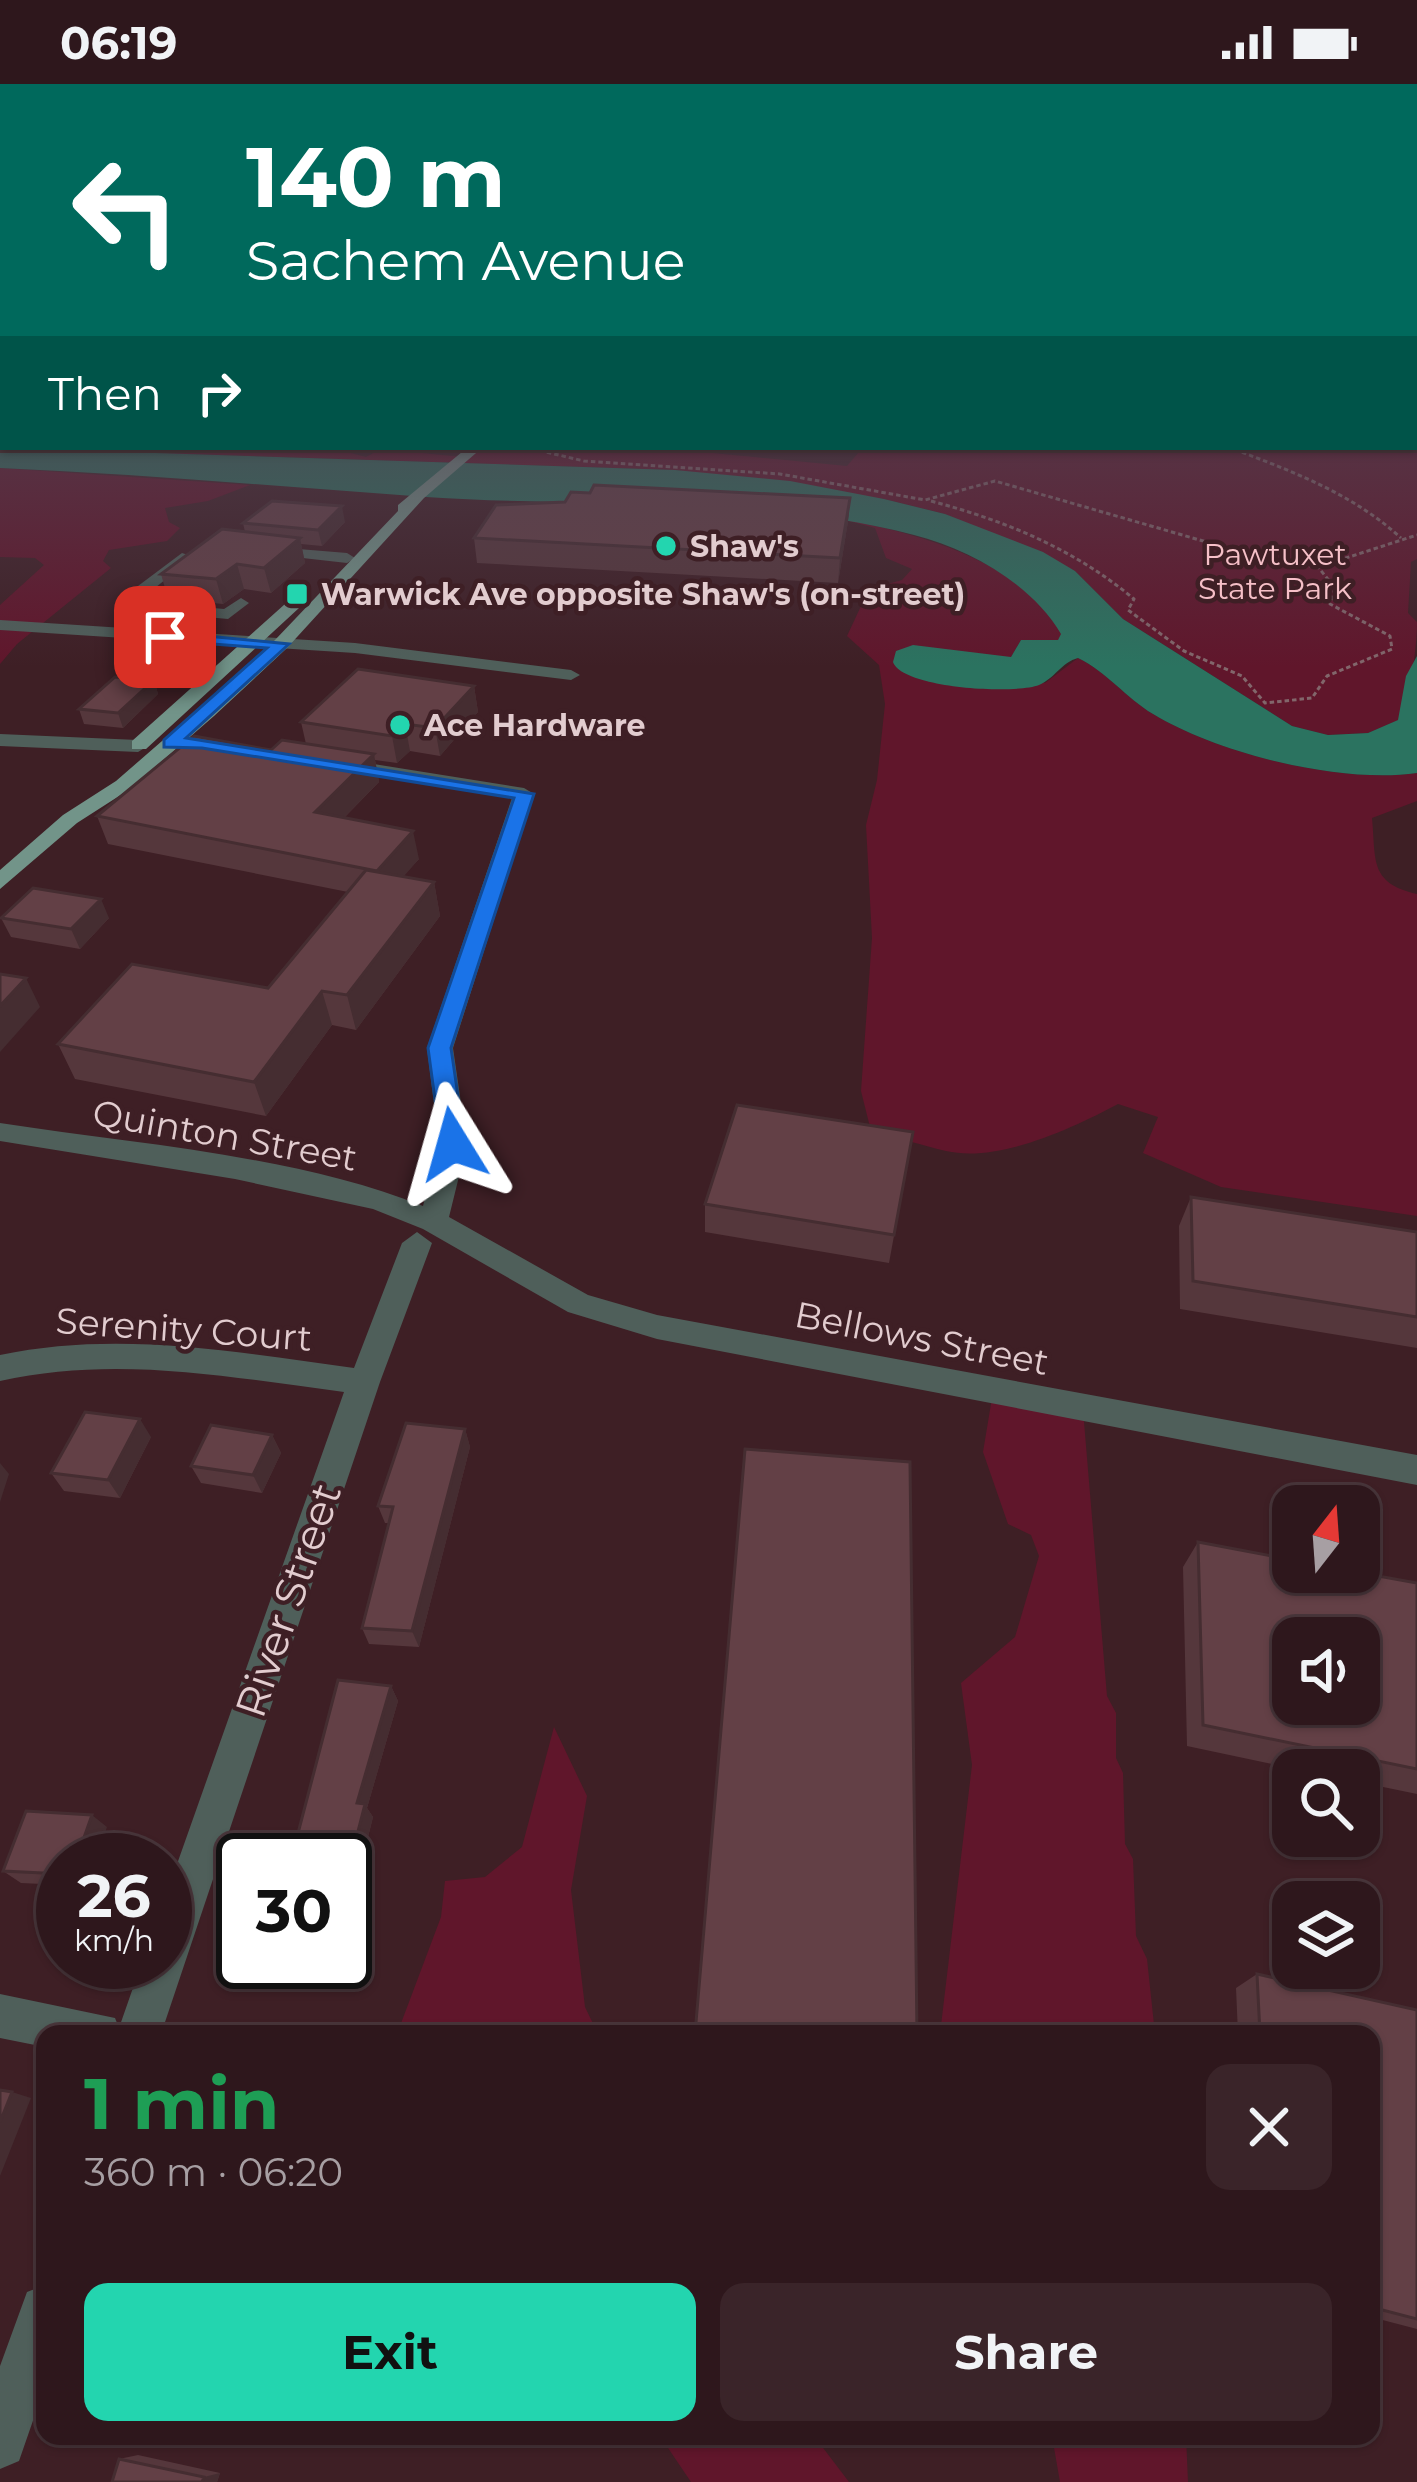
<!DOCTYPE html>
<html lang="en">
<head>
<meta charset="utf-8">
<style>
  :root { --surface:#2e171c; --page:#3a2429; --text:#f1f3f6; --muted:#a79fa3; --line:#49363b; --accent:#23d5af }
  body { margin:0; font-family:Montserrat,sans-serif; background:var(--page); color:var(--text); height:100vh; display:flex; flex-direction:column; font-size:45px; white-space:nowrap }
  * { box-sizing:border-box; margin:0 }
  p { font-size:39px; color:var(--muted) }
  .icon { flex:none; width:66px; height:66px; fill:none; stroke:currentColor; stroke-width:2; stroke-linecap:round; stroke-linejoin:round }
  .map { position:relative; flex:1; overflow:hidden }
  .sheet { position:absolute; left:36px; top:1941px; width:1344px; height:420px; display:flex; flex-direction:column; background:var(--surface); border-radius:24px; box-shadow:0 3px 9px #0004,0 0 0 3px var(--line) }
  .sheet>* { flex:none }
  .banner { position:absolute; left:0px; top:0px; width:1419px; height:366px; box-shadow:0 3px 9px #0004,0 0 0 3px var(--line); background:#00695c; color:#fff; overflow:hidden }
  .needle { width:78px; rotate:17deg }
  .tools { position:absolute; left:1272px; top:1401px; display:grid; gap:24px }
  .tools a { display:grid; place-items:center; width:108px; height:108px; border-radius:24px; background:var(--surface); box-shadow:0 3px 9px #0004,0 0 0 3px var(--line); font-size:60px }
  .speed { position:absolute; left:36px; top:1749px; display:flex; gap:24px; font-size:60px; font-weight:700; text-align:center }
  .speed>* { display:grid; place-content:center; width:156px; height:156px; border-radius:50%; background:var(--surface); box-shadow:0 3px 9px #0004,0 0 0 3px var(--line); line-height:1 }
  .speed small { font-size:30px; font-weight:400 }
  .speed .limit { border:6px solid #111; border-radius:18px; background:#fff; color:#111 }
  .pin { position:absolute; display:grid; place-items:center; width:102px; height:102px; color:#fff; margin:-51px; border-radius:24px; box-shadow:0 6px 18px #0006 }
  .me { position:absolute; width:132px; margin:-66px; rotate:352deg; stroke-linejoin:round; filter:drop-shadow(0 0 9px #0008) }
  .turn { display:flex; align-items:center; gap:42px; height:252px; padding:0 48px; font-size:54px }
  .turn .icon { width:156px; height:156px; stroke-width:2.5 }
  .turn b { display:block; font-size:84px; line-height:102px }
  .then { display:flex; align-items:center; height:114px; padding:0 48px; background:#0003; gap:24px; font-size:45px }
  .round { display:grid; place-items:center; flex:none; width:126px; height:126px; border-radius:24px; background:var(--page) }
  .headline { display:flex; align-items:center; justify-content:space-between; height:204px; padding:0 48px }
  h1 { font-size:72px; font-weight:700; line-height:90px; color:#1e9e55 }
  .button { display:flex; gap:24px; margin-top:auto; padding:24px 48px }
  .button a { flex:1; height:138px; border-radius:24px; background:var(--accent); color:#111; font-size:48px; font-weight:700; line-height:138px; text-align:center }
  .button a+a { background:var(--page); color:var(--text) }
  .status { display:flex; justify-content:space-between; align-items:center; height:84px; padding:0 60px; background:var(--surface); direction:ltr }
  .status svg { height:33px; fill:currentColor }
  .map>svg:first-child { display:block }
  .green { fill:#60162b }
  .water { fill:#2b7360 }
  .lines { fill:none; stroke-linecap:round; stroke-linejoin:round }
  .path { stroke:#82666b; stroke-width:3; stroke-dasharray:4.5 3; stroke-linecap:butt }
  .minor { fill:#4f5f5a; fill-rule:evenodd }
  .major { fill:#729489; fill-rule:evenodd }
  .wall { fill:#55373c }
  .shaded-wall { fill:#452d31 }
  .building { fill:#634046; stroke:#452d31; stroke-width:3; fill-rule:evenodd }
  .route { fill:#1a73e8; stroke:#114b97; stroke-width:3 }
  .poi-dot { fill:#23d5af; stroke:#3e1f25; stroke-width:4.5 }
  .labels { text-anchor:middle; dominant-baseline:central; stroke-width:9; stroke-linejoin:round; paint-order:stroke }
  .far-poi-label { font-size:30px; font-weight:bold; fill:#e2cccf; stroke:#3e1f25; text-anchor:start }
  .far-park-label { font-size:30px; fill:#f6c0c8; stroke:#3e1f25 }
  .street-label { font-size:36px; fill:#e2cccf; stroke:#3e1f25 }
  .near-street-label { font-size:42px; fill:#e2cccf; stroke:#3e1f25 }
</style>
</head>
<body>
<div class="status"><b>06:19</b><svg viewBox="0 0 49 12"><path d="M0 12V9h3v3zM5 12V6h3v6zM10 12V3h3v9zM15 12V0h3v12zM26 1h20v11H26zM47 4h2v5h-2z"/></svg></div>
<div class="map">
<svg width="1417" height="2398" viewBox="0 0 1417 2398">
  <rect width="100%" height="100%" fill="#3e1f25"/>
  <path class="green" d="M1417,247V475L1411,478L1408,529L1417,538C1417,567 1410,609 1399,636L1368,649L1328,651L1292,642L1123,535L1075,487L945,430L884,415L675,386L0,364L3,359L328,363L366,373L381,365L463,373L477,363H651L847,382L859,368L846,363H1416Z
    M0,384L250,401L208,417L165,424L169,438L180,444L167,457L109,466L103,477L111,484L17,560L0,580V521L44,481L35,474L0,473Z
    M819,429C906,449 1011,466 1062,550L1058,556H1021L1011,573H994L1045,599L1078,574C1107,588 1126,614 1153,630C1219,670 1341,700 1417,689V717L1372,734C1376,776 1369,799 1417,810V1132L1221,1103L1143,1069L1158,1033L1118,1020C1073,1044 999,1079 946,1067C920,1061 900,1053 872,1051L861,1007L872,854L866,741L877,696L885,620L879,581L847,552L869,505L902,496L912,485L886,474L875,444Z
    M993,1308L1083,1326L1107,1612L1116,1629V1674L1123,1689L1125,1760L1133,1775L1136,1852L1147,1875L1155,1950H940L972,1681L961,1599L1015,1553L1039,1472L1031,1451L1008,1440L983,1368Z
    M554,1643L587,1712L571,1806L585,1923L598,1950H397L441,1833L445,1797L485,1793L522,1763Z
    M660,2352H814L849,2398H691Z
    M1052,2352H1186L1188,2398H1060Z"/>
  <path class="water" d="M0,364L675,386L790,397L884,415L945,430L1043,468L1075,487L1123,535L1292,642L1328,651L1368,649L1398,636L1406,592L1417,572V689C1341,700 1219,670 1153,630C1126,614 1107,588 1078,574C1062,578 1054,595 1039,601C1013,611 902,604 893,578L896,567L913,561L1011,573L1021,556H1058L1061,550C1032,500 969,465 914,451C755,409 588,424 426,413C284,403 142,390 0,384Z"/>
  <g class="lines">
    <path class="path" d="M525,363L584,377L780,390L925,416L995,397L1269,476L1318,483L1417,451
      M1228,363C1289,386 1352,409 1401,454
      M931,417C1006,437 1074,465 1134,515L1128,526L1184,567L1242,592L1265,619L1312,614L1327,592L1392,565L1390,552L1330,520L1335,504L1318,483"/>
    <path class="minor" d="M0,254H3V260H0Z
      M262,462L347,469L355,474L347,479L267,470Z
      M182,469L188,471V477L139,517L224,525L241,514L249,519L228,535L118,525V517Z
      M0,536L355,559L571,586L580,591L571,596L355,569L0,546Z
      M0,650L138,656L148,662L138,668L0,662Z
      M336,674L524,704L534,710L453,964L467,1060L449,1133L588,1211L657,1231L1417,1371V1401L657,1255L568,1228L423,1145L373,1125L235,1095L0,1057V1039C136,1060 295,1071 423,1122L439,1060L427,964L512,714L329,684V676Z
      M417,1148L432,1159L380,1298L161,1950H45V1963L0,1954V1910L115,1934L119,1944L142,1878H165V1814L344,1308C228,1293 116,1271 0,1297V1271C119,1246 235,1268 354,1284L402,1159Z
      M45,2201V2302L19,2377L0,2385V2282L27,2208Z"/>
    <path class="major" d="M468,363H483L424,414L287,564L214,632L130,705L77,739L0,805V786L63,731L116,697L200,624L275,556L398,427V421Z
      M285,520L299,524L146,665H132V657Z"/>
  </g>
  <path class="wall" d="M850,414L848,437L838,499L477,479L474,454Z
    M345,438L322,462L301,460L305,479L271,509L244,505L223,520L168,515L161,490L245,448L243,439Z
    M154,596L158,610L123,644L84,640L79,625Z
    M474,602L478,628L440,672L410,667L397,679L375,676L379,698L344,734L419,775L403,792L434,798L440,832L356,946L332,941L266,1032L75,995L58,960L268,904L348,808L108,760L97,732L271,666L306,660L301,638Z
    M1,834H109L80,865L11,853Z
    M913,1048L889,1179L705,1148V1120Z
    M1191,1113L1417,1148V1264L1180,1225L1179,1142Z
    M465,1345L470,1363L419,1563L369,1560L362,1544L389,1439H385L378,1422Z
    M272,1351L281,1369L262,1409L201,1399L191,1382Z
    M151,1353L120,1414L64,1407L51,1389Z
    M1198,1458L1417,1499V1710L1359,1698V1686H1301L1187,1662L1183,1483Z
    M391,1602L398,1617L367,1724L373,1733L355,1805L345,1804V1776Z
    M107,1743L63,1776V1801L21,1799L3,1787Z
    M1257,1890L1417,1926V2245L1371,2233V1950H1238L1236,1904Z
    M138,2371L220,2389L217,2398L119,2375Z"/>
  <path class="shaded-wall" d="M850,414L848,437L838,499L840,474Z
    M342,422L345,438L322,462L318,446Z
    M300,454L305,479L271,509L264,484Z
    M237,480L244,505L223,520L216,495Z
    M154,596L158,610L123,644L118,629Z
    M474,602L478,628L440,672L435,644Z
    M405,640L410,667L397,679L392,652Z
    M374,670L379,698L322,756L315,728Z
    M413,747L419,775L383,816L377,787Z
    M434,798L440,832L356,946L347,911Z
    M101,815L109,834L80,865L71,845Z
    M26,894L40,923L0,968V922Z
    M322,907L332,941L266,1032L254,998Z
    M140,1335L151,1353L120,1414L108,1396Z
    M465,1345L470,1363L419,1563L412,1547Z
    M272,1351L281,1369L262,1409L253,1391Z
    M0,1379L9,1390L0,1418Z
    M391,1602L398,1617L367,1724L373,1733L355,1805L346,1794L357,1719Z
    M92,1731L107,1743L96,1776H76Z
    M12,2008L31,2014L0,2092V2038Z
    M220,2389L217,2398H202L204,2393Z"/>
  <path class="building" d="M594,401L850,414L840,474L474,454L496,421L565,418L571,408L590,409Z
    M272,417L342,422L318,446L243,439Z
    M222,445L300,454L264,484L237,480L216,495L161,490Z
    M358,585L474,602L435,644L405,640L392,652L301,638Z
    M115,593L154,596L118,629L79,625Z
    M194,652L271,666L282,656L374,670L315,728L413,747L377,787L97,732Z
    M366,786L434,798L347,911L322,907L254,998L58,960L132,880L268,904Z
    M33,804L101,815L71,845L1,834Z
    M0,890L26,894L0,922Z
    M737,1021L913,1048L894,1151L705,1120Z
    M1191,1113L1417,1148V1233L1193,1197Z
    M85,1328L140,1335L108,1396L51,1389Z
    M406,1339L465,1345L412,1547L362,1544L393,1423L378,1422Z
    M211,1341L272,1351L253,1391L191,1382Z
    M745,1365L910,1378L917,1950H695Z
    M1198,1458L1293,1476V1488H1356L1417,1499V1685L1203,1641ZM1293,1554H1359V1620H1293Z
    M338,1596L391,1602L357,1719L365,1720L346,1794L345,1776H291Z
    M26,1727L92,1731L76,1776H63V1790L3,1787Z
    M1257,1890L1417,1926V2235L1371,2223V1950H1260Z
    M0,2006L12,2008L0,2038Z
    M119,2375L204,2393L202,2398H112Z"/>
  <linearGradient id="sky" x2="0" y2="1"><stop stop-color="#221114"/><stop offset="0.42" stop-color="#524251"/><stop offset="1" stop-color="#524251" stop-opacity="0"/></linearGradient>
  <rect width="1417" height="583" fill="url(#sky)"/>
  <path class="route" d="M165,548L289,560L186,654L534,710L451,964L465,1060L462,1066H444L441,1060L428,964L514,714L202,664L164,663V656L267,564L159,556Z"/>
  <g class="poi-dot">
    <circle cx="666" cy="462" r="12"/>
    <rect x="285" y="498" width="24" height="24" rx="6"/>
    <circle cx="400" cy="641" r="12"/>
  </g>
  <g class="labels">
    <g class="far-poi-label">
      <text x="690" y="462">Shaw's</text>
      <text x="321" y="510">Warwick Ave opposite Shaw's (on-street)</text>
      <text x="424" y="641">Ace Hardware</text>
    </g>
    <g class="far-park-label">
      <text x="1275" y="470">Pawtuxet<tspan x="1275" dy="34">State Park</tspan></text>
    </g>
    <g class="street-label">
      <text transform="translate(225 1051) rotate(10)">Quinton Street</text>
      <text transform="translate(184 1245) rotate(4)">Serenity Court</text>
      <text transform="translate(922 1254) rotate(11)">Bellows Street</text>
    </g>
    <g class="near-street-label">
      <text transform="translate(288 1516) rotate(-71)">River Street</text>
    </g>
  </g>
</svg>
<div class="tools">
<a><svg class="needle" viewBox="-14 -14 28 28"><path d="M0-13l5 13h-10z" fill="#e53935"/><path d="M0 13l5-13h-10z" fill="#a79fa3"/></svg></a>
<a><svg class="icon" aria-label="sound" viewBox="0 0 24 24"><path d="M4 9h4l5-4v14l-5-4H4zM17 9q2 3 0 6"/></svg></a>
<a><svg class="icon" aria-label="search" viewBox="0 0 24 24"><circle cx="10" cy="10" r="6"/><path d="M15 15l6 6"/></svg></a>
<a><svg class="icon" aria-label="layers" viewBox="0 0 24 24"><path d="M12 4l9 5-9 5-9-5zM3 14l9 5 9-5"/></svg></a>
</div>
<div class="speed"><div>26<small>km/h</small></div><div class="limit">30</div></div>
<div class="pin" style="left:165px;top:553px;background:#d93025"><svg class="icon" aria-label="arrive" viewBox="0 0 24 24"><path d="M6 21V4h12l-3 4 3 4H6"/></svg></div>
<svg class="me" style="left:453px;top:1060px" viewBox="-20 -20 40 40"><path d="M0-17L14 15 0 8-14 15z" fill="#1a73e8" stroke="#fff" stroke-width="4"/></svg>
<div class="banner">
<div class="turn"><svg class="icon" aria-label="left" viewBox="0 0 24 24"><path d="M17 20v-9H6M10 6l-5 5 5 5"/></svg><div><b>140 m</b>Sachem Avenue</div></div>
<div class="then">Then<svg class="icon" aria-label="right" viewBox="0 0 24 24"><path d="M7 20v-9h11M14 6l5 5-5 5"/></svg></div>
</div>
<section class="sheet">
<div class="headline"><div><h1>1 min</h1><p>360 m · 06:20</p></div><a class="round"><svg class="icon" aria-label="close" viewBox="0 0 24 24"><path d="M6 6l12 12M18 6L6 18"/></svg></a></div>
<div class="button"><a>Exit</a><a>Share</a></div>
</section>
</div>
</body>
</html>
